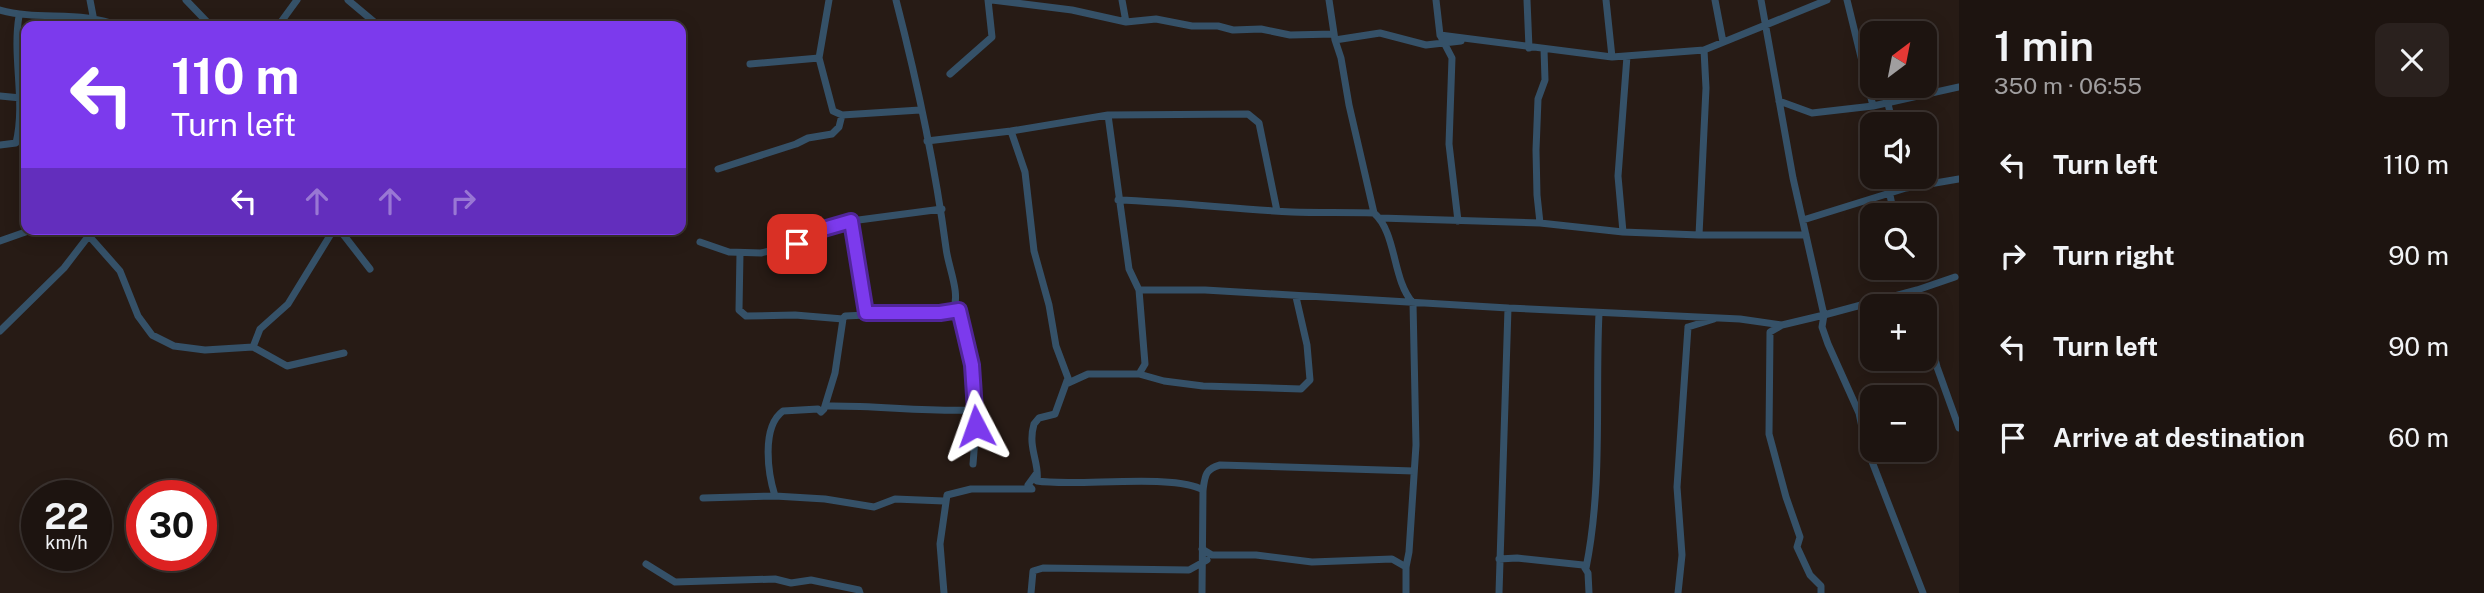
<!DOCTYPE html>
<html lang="en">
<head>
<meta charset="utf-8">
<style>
  :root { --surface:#1d1410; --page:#2a211e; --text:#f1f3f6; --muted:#a09e9f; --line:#3b3330 }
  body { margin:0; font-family:"Public Sans",sans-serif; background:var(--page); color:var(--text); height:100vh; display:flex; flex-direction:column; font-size:26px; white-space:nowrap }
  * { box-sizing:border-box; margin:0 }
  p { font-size:23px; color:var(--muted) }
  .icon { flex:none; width:38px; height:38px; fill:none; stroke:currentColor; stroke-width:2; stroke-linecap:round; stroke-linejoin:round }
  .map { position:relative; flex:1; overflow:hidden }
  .drawer { display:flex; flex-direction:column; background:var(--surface); width:525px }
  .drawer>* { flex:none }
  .guide { position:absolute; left:21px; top:21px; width:665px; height:214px; border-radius:14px; box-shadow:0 4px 18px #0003,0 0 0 2px var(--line); background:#7c3aed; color:#fff; overflow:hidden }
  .needle { width:46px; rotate:32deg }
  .buttons { position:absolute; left:1860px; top:21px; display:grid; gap:14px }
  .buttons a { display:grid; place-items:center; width:77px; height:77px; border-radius:14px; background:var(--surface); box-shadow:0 4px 18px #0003,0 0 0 2px var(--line); font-size:35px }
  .speed { position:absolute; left:21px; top:480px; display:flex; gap:14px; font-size:35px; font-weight:700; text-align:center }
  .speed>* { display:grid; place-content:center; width:91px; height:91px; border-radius:50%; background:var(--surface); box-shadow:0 4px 18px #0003,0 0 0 2px var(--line); line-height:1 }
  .speed small { font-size:18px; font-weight:400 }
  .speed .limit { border:10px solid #d22; background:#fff; color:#111 }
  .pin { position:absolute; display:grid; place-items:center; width:60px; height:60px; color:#fff; margin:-30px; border-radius:14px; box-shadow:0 4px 10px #0006 }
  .me { position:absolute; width:77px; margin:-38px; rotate:356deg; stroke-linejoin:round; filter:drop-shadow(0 0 5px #0008) }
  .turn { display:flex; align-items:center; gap:24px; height:147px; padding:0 35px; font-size:32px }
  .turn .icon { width:91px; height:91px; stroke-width:2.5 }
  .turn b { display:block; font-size:49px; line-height:60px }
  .lanes { display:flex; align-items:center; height:66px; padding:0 35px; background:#0003; justify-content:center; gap:35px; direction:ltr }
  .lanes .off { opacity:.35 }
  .round { display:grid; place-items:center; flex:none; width:74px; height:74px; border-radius:14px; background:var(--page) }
  .overview { display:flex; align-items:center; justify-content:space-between; height:119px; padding:0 35px }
  h1 { font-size:42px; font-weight:600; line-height:52px }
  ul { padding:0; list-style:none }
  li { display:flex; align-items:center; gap:21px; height:91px; padding:0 35px }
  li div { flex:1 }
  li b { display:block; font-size:26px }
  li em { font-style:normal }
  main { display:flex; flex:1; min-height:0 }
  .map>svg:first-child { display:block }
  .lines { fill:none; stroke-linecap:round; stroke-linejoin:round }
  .street { stroke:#355168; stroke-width:7 }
  .route-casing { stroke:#51269a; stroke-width:18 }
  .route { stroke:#7c3aed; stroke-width:12 }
</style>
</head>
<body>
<main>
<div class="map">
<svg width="1959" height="593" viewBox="0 0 1959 593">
  <rect width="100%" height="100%" fill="#271b15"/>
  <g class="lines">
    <path class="street" d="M90,0L95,26
      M186,0L211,26
      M348,0L379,26
      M829,0L819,58L833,111L842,115L920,110
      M992,0L1072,10L1126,22L1156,19L1192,26H1218L1233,30L1261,29L1290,35L1334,34
      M1122,0L1126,22
      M1329,0L1335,40L1341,58L1349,105L1374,213C1397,233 1392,280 1413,303L1416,445L1409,552L1406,567V593
      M1436,0L1440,35L1452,58L1449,144L1458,221
      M1527,0L1529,48
      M1606,0L1612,57
      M1715,0L1723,42
      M1847,0L1873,106
      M0,10C39,21 81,10 119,26
      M278,26L297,0
      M1440,35L1612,57L1704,50L1827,0
      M1335,40L1380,33L1426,45L1461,41
      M750,64L819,58
      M950,74L992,37L988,0
      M0,96L21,98
      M1779,101L1812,113L1873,106L1959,87
      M1888,104L1893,124
      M927,141L1011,131
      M0,145L16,143C26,101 12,58 19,16
      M718,169L796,144L808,138L832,134L839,127L842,115
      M1904,177L1906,188
      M1890,195L1894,215
      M1118,200C1176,202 1234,209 1292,212C1319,213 1347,212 1374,213
      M1380,218L1540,223L1623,232L1699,235H1806
      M1803,220L1906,188L1959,179
      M851,221L866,313
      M1540,223L1537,195L1536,150L1538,99L1545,80L1544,49
      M339,229L370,269
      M1623,232L1618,176L1627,56
      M1699,235L1706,88L1704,50
      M90,237L120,271L138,316L152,335L174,346L205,350L253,347L287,366L344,353
      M0,241L34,229
      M700,242L729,252L761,253L797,244L813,232L851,221L942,209
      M740,253L739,310L746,316L795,315L843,319L845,316L953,311C961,293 948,267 946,248C935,165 917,81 896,0
      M1139,290H1205L1508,308
      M1917,290L1921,306
      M953,311L959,310L972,365L976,426L973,464
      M1925,321L1937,367L1959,428
      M1782,325L1770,332L1769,434L1786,497L1800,537L1797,547L1810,575L1821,586V593
      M1688,327L1714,319
      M0,331L64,268L94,229
      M253,347L260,329L288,304L334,229
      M1139,374L1164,381L1203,386L1301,389L1310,380L1307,345L1296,297
      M1066,384L1088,374H1139L1145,364L1139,290L1129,269L1108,115
      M825,406C875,405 924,412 974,410
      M1203,490C1176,473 1074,487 1037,481C1040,463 1027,448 1034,424L1039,418L1055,414L1068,378L1056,346L1049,305L1034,251L1025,172L1011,131L1108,115L1248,114L1259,123L1277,211
      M775,496C768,474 761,427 783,411L818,409L821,412L824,409L835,373L843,319
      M703,498L775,496L825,499L874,507L895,499L944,501
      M1202,549L1212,555H1256L1312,562L1392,559L1406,567
      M1499,559L1517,558L1583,565L1588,573L1589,593
      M646,564L675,582L775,579L791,583L811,580L859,590L860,593
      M1586,568C1603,484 1595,398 1599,313
      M944,593L940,544L947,495L971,489H1032L1028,485L1036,474
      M1031,593L1033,571L1043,568L1189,570L1207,560
      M1202,593L1203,490C1205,476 1205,469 1220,465L1414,471
      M1499,593L1508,308L1740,319L1782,325L1824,315L1793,178L1761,0
      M1678,593L1682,555L1677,487L1688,327
      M1923,593L1866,446L1859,413L1828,344L1822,327L1824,315L1917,290L1955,277"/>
  </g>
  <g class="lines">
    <g class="route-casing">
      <path id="route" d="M797,244L813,232L851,221L866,313H940L959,310L972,365L976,426"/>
    </g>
    <use href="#route" class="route"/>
  </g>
</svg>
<div class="buttons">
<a><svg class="needle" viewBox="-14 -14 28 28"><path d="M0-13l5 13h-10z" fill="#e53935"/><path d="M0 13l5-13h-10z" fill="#a09e9f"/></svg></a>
<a><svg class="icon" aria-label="sound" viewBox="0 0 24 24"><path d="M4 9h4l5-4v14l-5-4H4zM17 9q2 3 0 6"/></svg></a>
<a><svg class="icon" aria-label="search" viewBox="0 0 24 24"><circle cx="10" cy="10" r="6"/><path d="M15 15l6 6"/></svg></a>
<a>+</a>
<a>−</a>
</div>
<div class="speed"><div>22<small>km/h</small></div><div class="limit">30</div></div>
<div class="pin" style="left:797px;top:244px;background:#d93025"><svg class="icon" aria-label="arrive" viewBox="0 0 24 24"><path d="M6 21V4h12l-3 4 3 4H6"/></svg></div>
<svg class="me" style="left:976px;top:426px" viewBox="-20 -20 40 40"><path d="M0-17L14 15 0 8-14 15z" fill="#7c3aed" stroke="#fff" stroke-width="4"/></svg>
<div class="guide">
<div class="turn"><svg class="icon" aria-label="left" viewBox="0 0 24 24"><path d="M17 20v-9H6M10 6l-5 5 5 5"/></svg><div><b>110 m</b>Turn left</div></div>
<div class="lanes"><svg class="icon" aria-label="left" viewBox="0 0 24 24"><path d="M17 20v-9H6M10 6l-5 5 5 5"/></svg><svg class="icon off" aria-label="ahead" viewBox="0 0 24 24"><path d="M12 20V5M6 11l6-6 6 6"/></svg><svg class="icon off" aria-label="ahead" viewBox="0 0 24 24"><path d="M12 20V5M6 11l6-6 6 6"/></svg><svg class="icon off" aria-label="right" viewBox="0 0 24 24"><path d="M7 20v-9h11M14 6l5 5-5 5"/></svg></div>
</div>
</div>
<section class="drawer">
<div class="overview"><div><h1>1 min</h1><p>350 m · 06:55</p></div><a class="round"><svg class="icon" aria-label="close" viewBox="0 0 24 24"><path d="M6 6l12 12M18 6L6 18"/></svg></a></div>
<ul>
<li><svg class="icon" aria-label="left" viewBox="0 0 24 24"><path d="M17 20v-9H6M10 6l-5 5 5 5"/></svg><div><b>Turn left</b></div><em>110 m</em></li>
<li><svg class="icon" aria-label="right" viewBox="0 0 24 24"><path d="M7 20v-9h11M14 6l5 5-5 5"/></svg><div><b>Turn right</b></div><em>90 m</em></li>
<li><svg class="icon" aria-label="left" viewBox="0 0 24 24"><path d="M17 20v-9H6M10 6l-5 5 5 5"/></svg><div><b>Turn left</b></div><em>90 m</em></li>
<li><svg class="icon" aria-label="arrive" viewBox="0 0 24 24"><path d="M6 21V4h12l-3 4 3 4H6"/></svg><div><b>Arrive at destination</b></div><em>60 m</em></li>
</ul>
</section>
</main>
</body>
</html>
